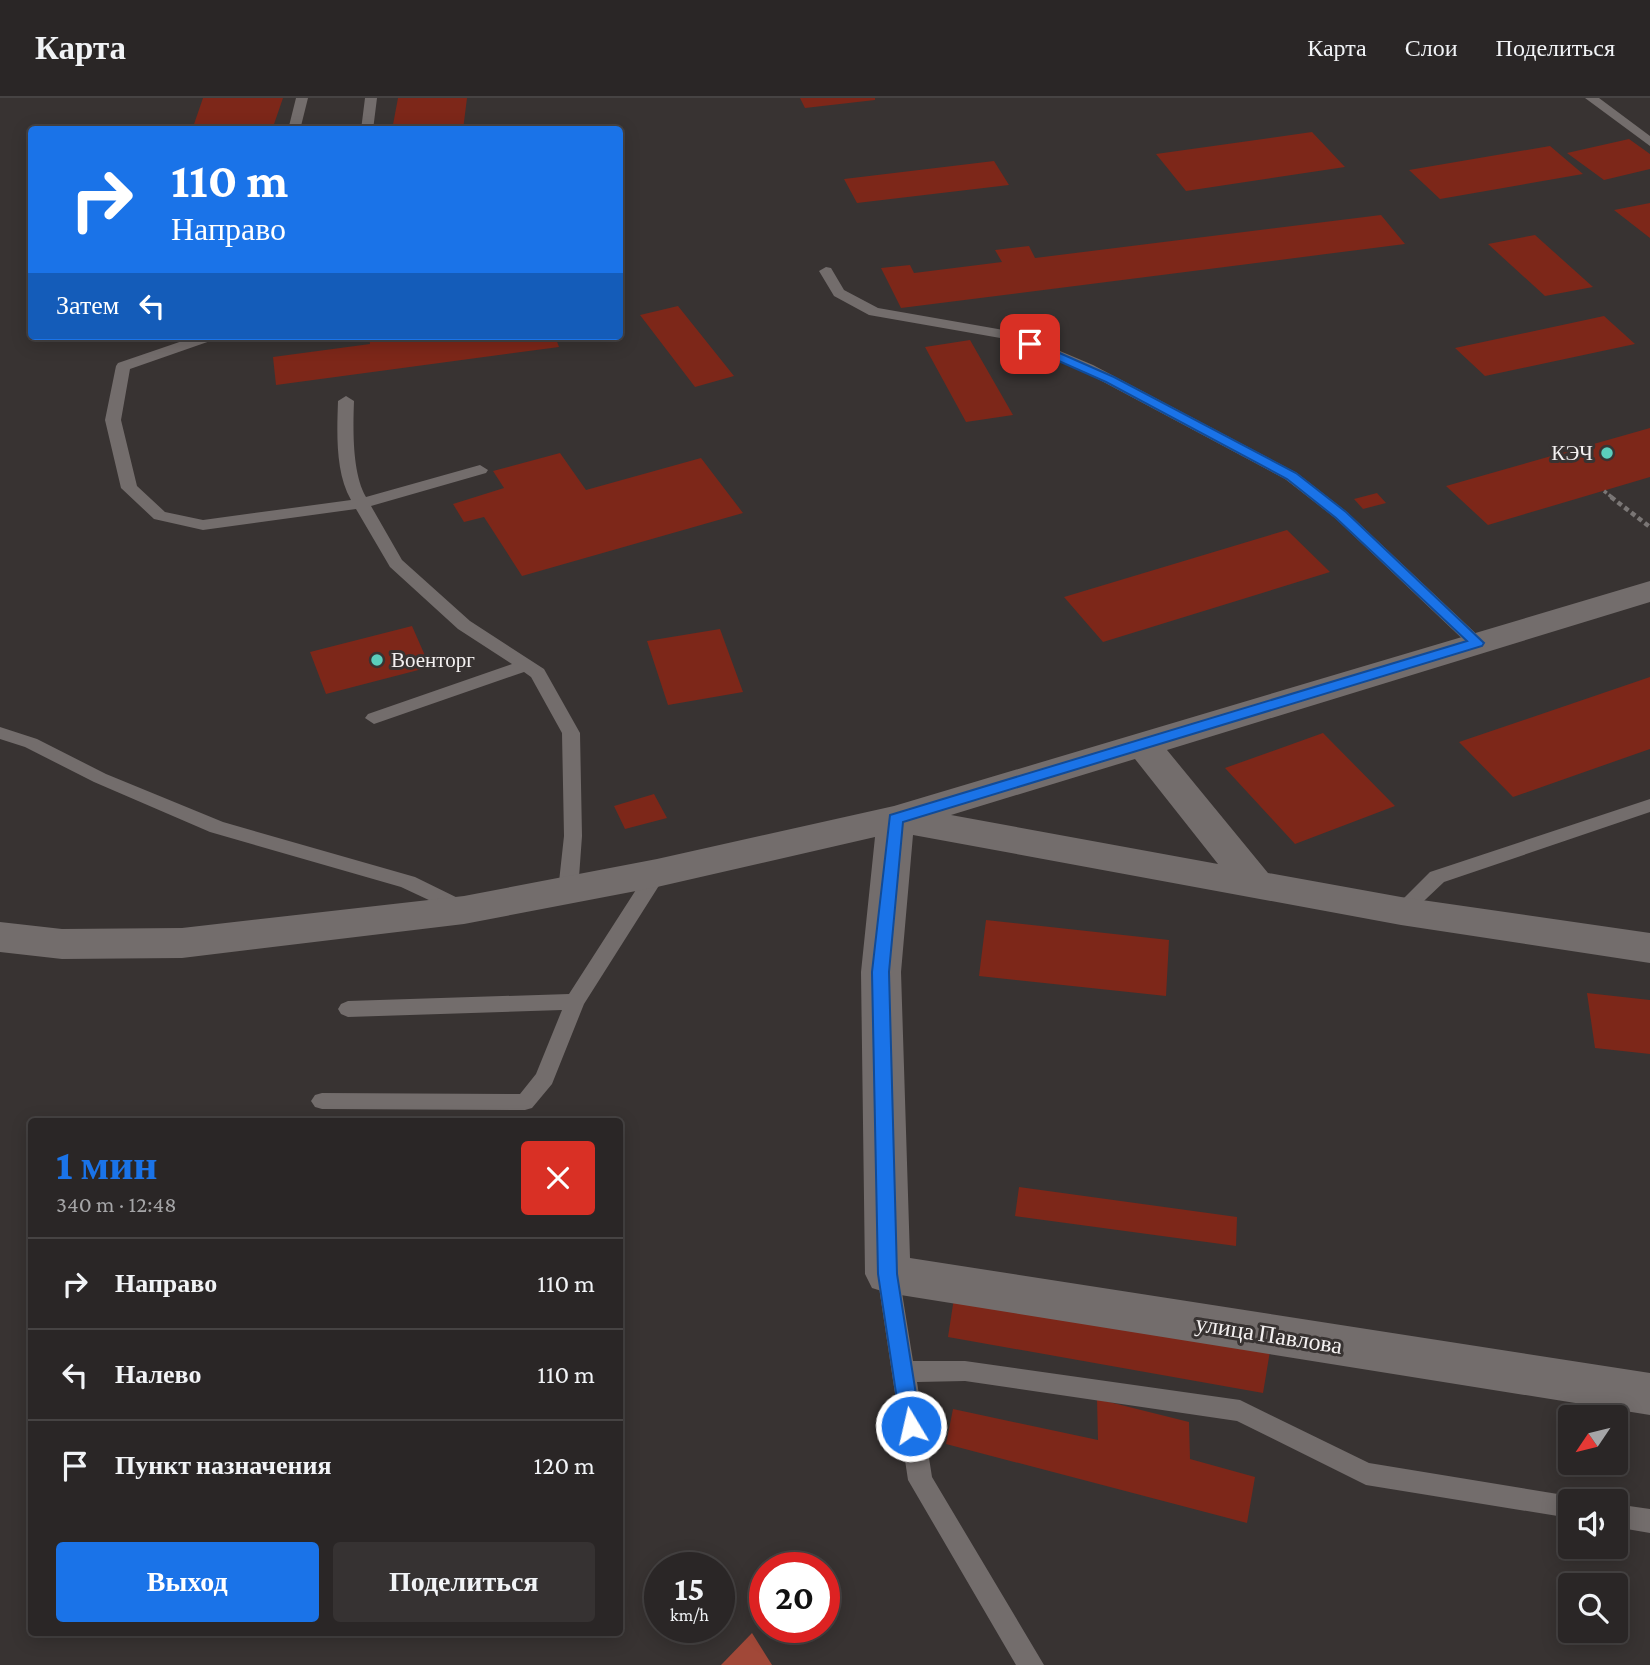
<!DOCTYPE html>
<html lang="ru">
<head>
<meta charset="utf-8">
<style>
  :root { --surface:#2a2626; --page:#363232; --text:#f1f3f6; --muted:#a5a5a7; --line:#464343; --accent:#1a73e8 }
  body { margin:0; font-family:"Crimson Pro",serif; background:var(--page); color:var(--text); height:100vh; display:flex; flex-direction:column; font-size:26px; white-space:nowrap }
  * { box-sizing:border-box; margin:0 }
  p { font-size:23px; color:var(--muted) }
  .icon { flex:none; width:38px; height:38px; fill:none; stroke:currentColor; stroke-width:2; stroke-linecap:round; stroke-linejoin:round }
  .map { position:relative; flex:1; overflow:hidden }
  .sheet { position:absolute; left:28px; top:1020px; width:595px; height:518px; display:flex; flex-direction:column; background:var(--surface); border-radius:7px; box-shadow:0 4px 18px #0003,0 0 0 2px var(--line) }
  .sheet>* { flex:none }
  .banner { position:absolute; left:28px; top:28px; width:595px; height:214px; border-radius:7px; box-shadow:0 4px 18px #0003,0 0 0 2px var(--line); background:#1a73e8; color:#fff; overflow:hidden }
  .needle { width:46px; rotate:235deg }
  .tools { position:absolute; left:1558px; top:1307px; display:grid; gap:14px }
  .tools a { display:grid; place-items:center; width:70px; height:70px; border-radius:7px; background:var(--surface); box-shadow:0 4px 18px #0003,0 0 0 2px var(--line); font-size:35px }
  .speed { position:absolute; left:644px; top:1454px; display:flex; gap:14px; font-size:35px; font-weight:700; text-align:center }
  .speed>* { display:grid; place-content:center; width:91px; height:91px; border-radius:50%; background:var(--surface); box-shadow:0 4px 18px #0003,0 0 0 2px var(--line); line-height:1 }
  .speed small { font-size:18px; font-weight:400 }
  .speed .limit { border:10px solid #d22; background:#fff; color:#111 }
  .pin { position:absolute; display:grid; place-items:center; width:60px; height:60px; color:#fff; margin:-30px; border-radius:14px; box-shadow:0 4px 10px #0006 }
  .me { position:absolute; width:77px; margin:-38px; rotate:351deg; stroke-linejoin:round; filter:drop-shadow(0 0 5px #0008) }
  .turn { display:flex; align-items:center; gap:24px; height:147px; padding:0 28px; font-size:32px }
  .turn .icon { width:91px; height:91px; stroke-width:2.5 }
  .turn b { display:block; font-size:49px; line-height:60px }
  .then { display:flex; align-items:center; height:66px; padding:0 28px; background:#0003; gap:14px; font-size:26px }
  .round { display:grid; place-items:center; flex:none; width:74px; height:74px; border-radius:7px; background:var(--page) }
  .overview { display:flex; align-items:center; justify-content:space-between; height:119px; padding:0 28px }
  h1 { font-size:42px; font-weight:800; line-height:52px; color:var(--accent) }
  .button { display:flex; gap:14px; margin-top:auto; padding:14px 28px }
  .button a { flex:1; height:80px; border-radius:7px; background:var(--accent); color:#fff; font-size:28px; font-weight:800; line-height:80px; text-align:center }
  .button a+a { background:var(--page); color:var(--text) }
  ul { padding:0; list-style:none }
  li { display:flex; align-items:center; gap:21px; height:91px; padding:0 28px; border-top:2px solid var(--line) }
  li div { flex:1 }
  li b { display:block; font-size:26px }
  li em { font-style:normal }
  header { display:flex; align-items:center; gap:42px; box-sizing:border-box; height:98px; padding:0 35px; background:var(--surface); border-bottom:2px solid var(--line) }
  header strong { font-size:33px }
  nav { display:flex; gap:38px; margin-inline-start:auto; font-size:24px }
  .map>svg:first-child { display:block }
  .forest { fill:#a14838 }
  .building { fill:#7d2719 }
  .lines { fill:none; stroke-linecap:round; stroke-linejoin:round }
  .path-far1 { stroke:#7a7675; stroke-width:3.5; stroke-dasharray:3.5 2.5; stroke-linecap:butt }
  .path { stroke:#7a7675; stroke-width:4.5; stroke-dasharray:5 3.5; stroke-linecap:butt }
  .lane { fill:#736d6c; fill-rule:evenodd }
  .street { fill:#736d6c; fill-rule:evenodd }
  .route { fill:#1a73e8; stroke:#114b97; stroke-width:2 }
  .poi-dot { fill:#5bcebc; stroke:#383332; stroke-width:2.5 }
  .labels { text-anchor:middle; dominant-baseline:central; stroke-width:6; stroke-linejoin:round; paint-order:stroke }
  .poi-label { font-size:21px; fill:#f4f1f1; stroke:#383332; text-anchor:end }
  .near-street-label { font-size:24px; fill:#f4f1f1; stroke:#383332 }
</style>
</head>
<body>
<header>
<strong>Карта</strong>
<nav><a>Карта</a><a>Слои</a><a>Поделиться</a></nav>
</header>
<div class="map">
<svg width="1650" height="1567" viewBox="0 0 1650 1567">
  <rect width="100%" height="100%" fill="#383332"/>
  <path class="forest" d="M752,1535L772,1567H721Z"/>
  <path class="building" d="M203,0H283L272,32H192Z
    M398,0H467L463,32H392Z
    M800,0H875V2L805,10Z
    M1312,34L1345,69L1186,93L1156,56Z
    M1629,41L1650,56V71L1604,82L1567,55Z
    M1550,48L1583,76L1440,101L1409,72Z
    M994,63L1009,87L857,105L844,81Z
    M1650,105V140L1614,112Z
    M1381,117L1405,146L901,210L881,170L910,167L914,175L1002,164L995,152L1029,148L1035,160Z
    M1535,137L1593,189L1545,198L1488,146Z
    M678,208L734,278L695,289L640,217Z
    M1604,218L1635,246L1485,278L1455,250Z
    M369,238H396L397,243L432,238H555L559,249L276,287L273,259L370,246Z
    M970,242L1013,317L966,324L925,249Z
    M1650,330V379L1488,427L1446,388Z
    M560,355L586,392L701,360L743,415L522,478L484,419L464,424L453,406L504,390L493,373Z
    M1377,395L1386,405L1363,411L1354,401Z
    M1287,432L1330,474L1103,544L1064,499Z
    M412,528L430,569L326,596L310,554Z
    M720,531L743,594L668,607L647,543Z
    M1650,579V651L1513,699L1459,644Z
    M1323,635L1395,708L1295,746L1225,670Z
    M654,696L667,720L625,731L614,708Z
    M986,822L1169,842L1166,898L979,878Z
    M1587,895L1650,902V956L1595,950Z
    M1019,1089L1237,1119L1236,1148L1015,1118Z
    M954,1200L1270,1253L1263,1295L948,1239Z
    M1097,1301L1189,1324L1190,1361L1255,1379L1247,1425L946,1346L953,1311L1098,1342Z"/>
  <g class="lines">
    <path class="path-far1" d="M1604,393L1613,400"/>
    <path class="path" d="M1611,399L1650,429"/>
    <path class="lane" d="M296,0H308L300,32H288Z
      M365,0H377L373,32H361Z
      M1585,0H1599L1650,38V48Z
      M826,169L831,170L844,192L878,210L1015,234L1093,267L1297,375L1347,414L1486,545L1483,549H1471L1335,420L1285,381L1083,273L1006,241L869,217L834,198L819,173Z
      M197,238H218L216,241L130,271L121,322L137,388L165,414L203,422L351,402C335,374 337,334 338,303L346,298L354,303C353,331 352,375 366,399L480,367L488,372L486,375L371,408L402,462L470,523L544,571L580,635L582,738L578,793L575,798H561L558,793L564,738L562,635L531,579L524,574L374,626L365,620L368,616L512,566L458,531L390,469L356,411L203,432L154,421L121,390L105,322L116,268L118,265Z
      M0,629L37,641L106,676L223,724L415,779L470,806L473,811L470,816L463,818L401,789L210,734L94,684L25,649L0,641Z
      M1650,701V714L1444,784L1408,818H1394L1391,813L1430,774Z
      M657,768L664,770L667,775L584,906L552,986L532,1010L525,1012L322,1011L315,1009L311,1003L315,997L322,995L520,996L536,976L562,912L348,919L341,916L338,911L341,906L348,903L569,896L650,770Z
      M888,1166L896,1169L899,1176L913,1263H965L1240,1302L1369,1365L1570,1398L1580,1404H1570V1420L1366,1387L1237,1323L965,1283L917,1284L932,1379L1044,1567H1016L908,1382L877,1176L880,1169Z
      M1615,1406L1650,1411V1435L1615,1429Z"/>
    <path class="street" d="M1650,483V504L1167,652L1268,775L1401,799L1650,835V865L1401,827L913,737L901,874L910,1160L1650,1275V1317L888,1195L872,1190L865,1176L861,874L875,739L657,789L464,826L182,860L62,861L0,854V824L62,831L182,830L464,798L657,761L894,708ZM1135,661L1218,766L951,717Z"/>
  </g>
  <path class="route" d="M1030,242L1114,279L1296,375L1346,414L1484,545L1482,548L903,724L889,874L897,1176L921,1328L918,1334L911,1337L904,1334L901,1328L878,1176L872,874L890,717L1467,543L1336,420L1287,381L1106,284L1025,248V243Z"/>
  <g class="poi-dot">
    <circle cx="1607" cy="355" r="7"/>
    <circle cx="377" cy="562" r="7"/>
  </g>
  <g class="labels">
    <g class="poi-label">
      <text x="1593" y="355">КЭЧ</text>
      <text x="391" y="562" text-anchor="start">Военторг</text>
    </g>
    <g class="near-street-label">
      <text transform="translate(1269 1236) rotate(9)">улица Павлова</text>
    </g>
  </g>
</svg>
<div class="tools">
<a><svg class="needle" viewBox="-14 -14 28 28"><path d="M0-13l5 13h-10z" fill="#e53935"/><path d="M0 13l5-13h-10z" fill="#a5a5a7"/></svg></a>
<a><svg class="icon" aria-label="sound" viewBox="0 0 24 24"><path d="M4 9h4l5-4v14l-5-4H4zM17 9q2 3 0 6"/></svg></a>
<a><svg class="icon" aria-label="search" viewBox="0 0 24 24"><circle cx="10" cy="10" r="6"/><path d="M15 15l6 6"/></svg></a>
</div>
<div class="speed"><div>15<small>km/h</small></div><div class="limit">20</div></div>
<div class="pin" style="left:1030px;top:246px;background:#d93025"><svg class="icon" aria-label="arrive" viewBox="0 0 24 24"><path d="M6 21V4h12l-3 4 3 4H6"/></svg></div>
<svg class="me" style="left:911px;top:1328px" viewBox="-20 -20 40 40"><circle r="17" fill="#1a73e8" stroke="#fff" stroke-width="3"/><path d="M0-11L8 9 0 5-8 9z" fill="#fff"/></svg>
<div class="banner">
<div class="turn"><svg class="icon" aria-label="right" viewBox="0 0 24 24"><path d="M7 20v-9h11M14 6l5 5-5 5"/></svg><div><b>110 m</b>Направо</div></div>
<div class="then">Затем<svg class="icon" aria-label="left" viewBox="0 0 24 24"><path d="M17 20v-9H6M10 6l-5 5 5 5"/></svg></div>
</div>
<section class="sheet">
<div class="overview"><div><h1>1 мин</h1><p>340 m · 12:48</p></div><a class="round" style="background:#d93025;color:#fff"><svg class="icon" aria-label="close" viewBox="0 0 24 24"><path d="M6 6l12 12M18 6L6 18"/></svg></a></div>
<ul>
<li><svg class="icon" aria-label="right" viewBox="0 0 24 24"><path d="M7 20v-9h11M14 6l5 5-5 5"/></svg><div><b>Направо</b></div><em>110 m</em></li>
<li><svg class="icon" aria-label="left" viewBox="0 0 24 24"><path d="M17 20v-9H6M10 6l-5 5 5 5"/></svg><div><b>Налево</b></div><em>110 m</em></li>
<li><svg class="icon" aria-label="arrive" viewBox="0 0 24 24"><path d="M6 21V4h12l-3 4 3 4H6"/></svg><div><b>Пункт назначения</b></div><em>120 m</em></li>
</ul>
<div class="button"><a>Выход</a><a>Поделиться</a></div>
</section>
</div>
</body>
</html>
